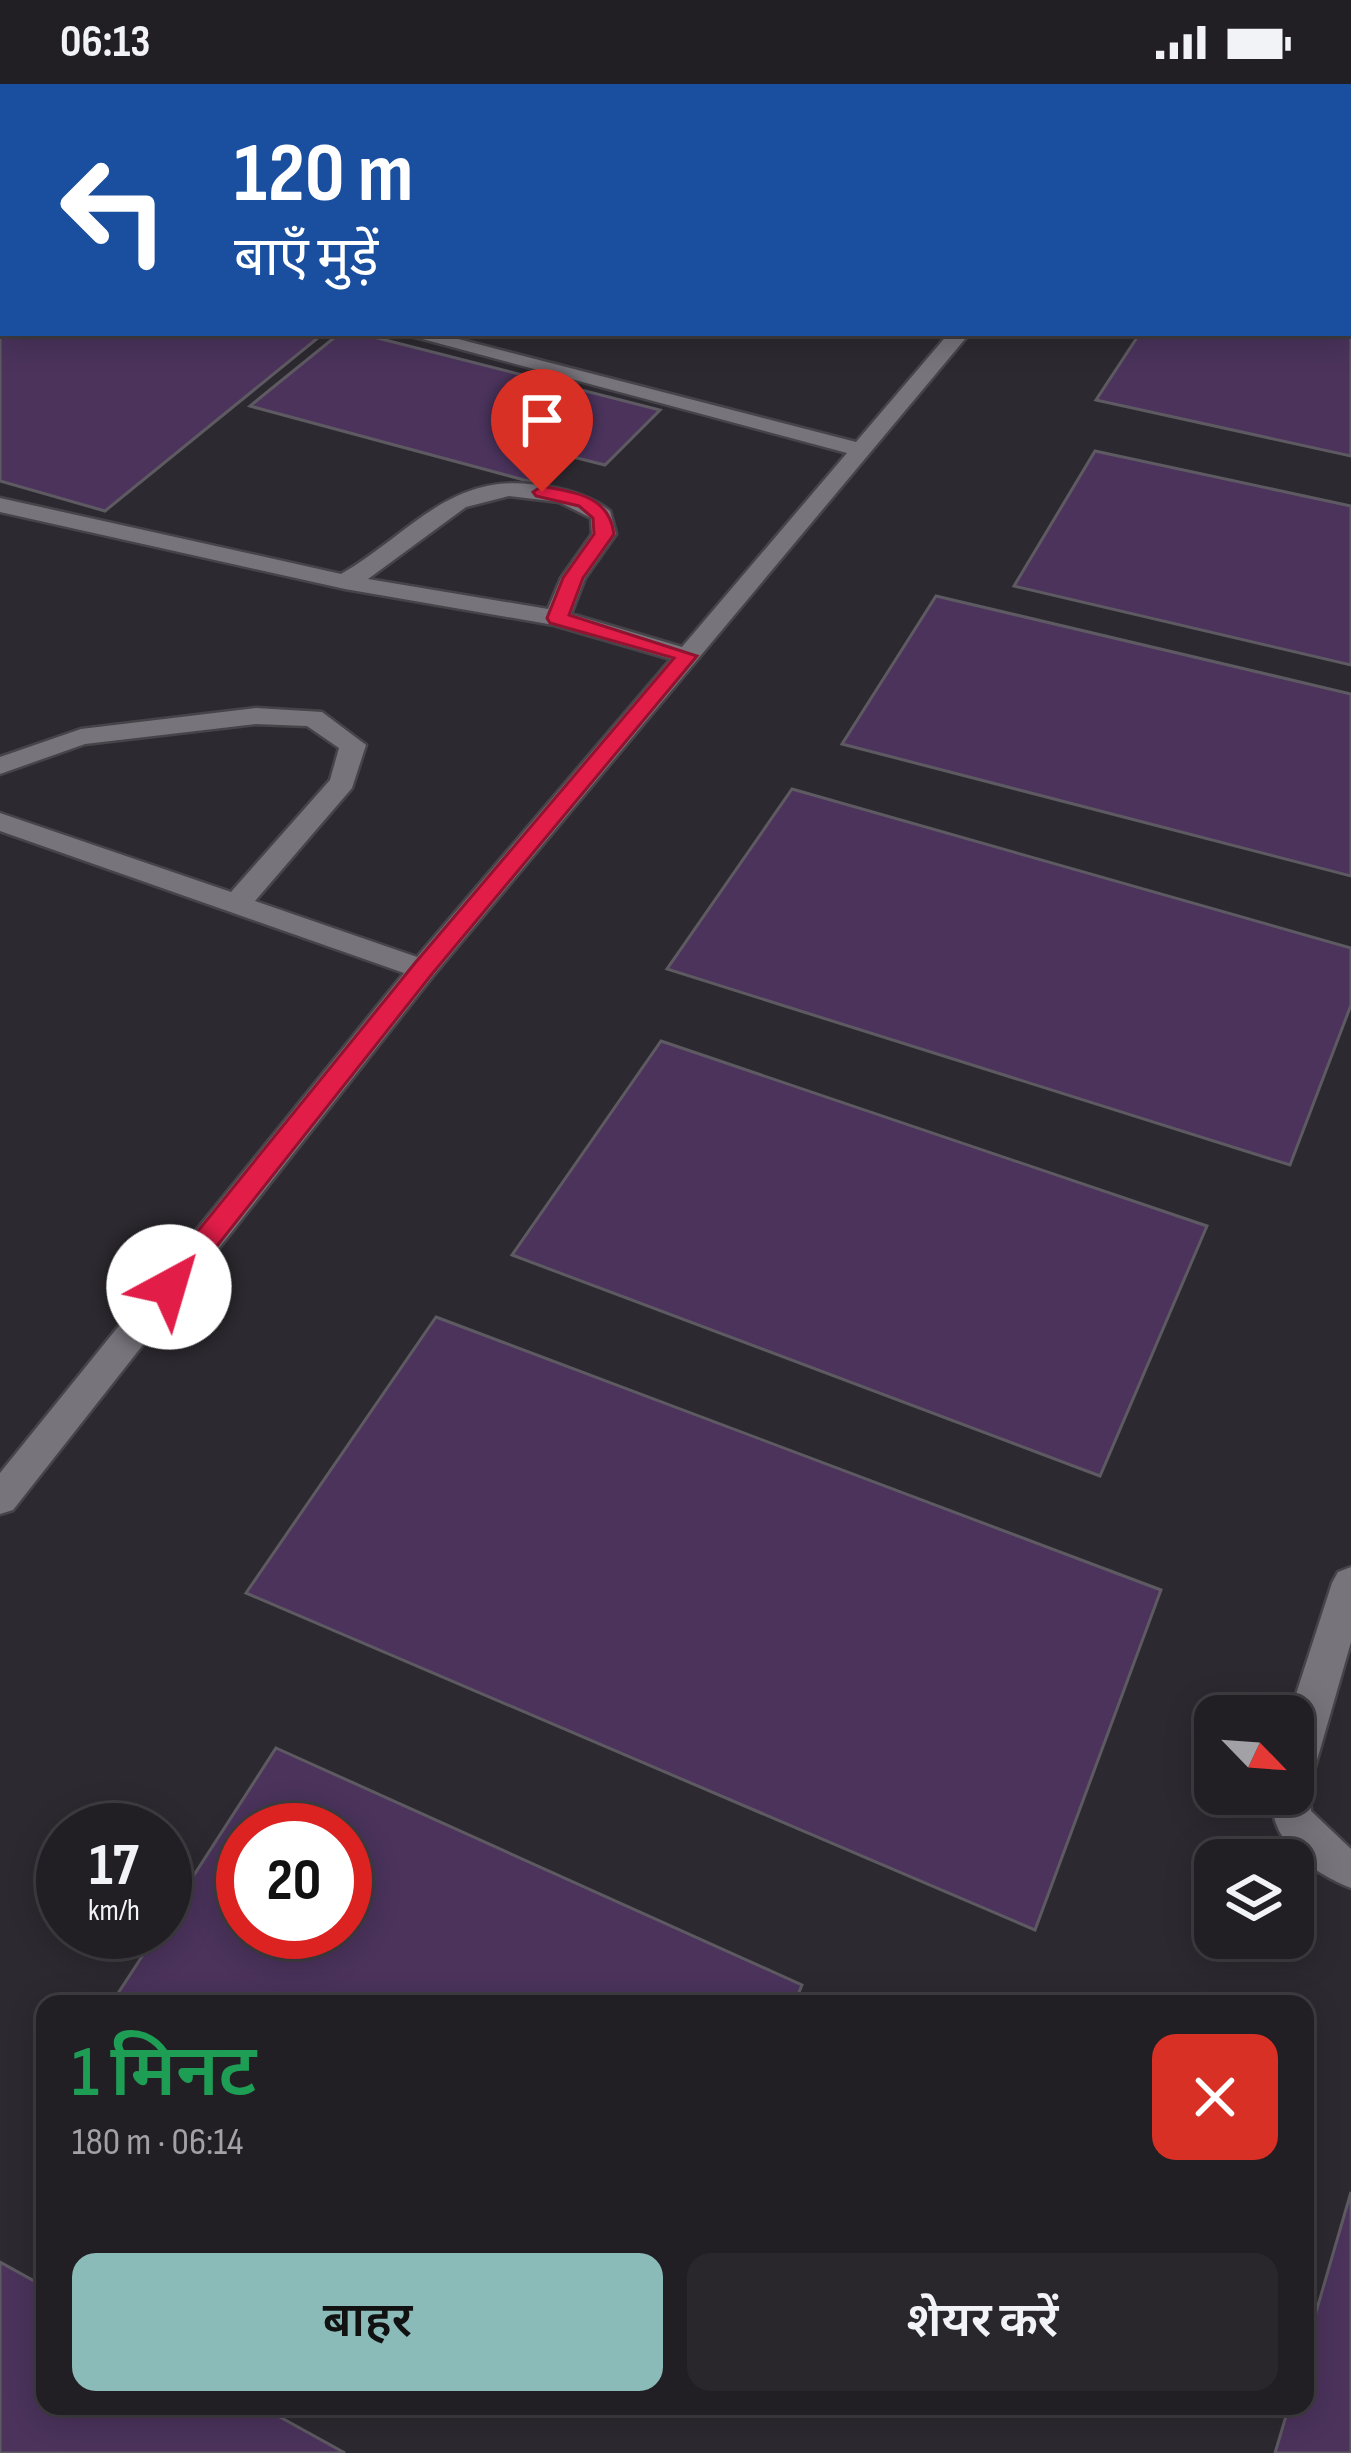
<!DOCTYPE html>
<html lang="hi">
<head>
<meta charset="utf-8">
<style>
  :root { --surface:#221f24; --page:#2a272c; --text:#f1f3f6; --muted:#a2a2a6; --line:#3f3d41; --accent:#8bbbb9 }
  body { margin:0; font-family:"Sofia Sans Condensed","Noto Sans Devanagari",sans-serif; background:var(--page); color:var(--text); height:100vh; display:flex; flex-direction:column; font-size:45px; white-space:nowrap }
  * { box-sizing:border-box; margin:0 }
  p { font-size:39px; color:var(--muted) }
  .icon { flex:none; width:66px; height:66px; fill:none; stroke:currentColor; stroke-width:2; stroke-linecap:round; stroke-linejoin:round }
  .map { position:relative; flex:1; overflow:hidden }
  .panel { position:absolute; left:36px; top:1911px; width:1278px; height:420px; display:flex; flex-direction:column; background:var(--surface); border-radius:24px; box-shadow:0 6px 30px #0003,0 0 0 3px var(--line) }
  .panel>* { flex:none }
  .top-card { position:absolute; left:0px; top:0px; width:1353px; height:252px; box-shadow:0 6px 30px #0003,0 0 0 3px var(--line); background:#1a4fa0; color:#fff; overflow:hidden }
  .needle { width:78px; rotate:115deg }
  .tools { position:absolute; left:1194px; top:1611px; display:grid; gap:24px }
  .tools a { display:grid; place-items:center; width:120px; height:120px; border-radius:24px; background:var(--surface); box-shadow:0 6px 30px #0003,0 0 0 3px var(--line); font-size:60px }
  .speed { position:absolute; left:36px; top:1719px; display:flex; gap:24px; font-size:60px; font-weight:700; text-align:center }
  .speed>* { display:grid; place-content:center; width:156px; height:156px; border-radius:50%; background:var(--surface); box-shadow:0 6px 30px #0003,0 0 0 3px var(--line); line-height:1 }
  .speed small { font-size:30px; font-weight:400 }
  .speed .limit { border:18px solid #d22; background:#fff; color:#111 }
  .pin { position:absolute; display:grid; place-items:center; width:102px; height:102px; color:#fff; margin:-123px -51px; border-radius:50% 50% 50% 0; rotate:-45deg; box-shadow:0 0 12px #0007 }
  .pin .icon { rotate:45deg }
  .me { position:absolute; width:132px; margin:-66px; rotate:39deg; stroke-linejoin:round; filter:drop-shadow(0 0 9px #0008) }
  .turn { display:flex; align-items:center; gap:42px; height:252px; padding:0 36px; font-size:54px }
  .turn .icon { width:156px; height:156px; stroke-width:2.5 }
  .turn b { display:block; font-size:84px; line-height:102px }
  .round { display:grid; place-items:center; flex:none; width:126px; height:126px; border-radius:24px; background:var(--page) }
  .headline { display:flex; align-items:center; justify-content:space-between; height:204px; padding:0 36px }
  h1 { font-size:72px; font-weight:600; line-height:90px; color:#1e9e55 }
  .cta { display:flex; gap:24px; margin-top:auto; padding:24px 36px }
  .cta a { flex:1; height:138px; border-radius:24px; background:var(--accent); color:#111; font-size:48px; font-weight:600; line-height:138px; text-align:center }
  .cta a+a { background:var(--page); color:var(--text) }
  .status { display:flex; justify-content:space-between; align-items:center; height:84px; padding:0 60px; background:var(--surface); direction:ltr }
  .status svg { height:33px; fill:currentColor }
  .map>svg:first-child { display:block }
  .building { fill:#4b335c; stroke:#5e5a62; stroke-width:3; fill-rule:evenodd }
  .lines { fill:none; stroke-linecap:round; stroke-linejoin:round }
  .service-casing { stroke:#464449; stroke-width:5 }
  .service { fill:#78747c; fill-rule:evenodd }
  .route { fill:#e11d48; stroke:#92132f; stroke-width:3 }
</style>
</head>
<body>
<div class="status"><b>06:13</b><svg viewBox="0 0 49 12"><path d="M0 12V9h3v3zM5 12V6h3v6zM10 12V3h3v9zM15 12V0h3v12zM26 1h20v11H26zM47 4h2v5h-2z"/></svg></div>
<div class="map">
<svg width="1351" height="2369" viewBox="0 0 1351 2369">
  <rect width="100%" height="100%" fill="#2d2930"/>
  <path class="building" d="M191,0H464L460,3Z
    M724,0H988L721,3Z
    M0,156L3,249H324L105,427L0,397Z
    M1351,164V372L1096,316L1140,249H1350Z
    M340,249H358L660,326L605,381L569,372L539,400L250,322Z
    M1095,367L1351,422V581L1014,502Z
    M936,512L1351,610V792L842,660Z
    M792,705L1351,864V921L1290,1081L667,885Z
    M661,957L1207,1142L1100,1392L512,1171Z
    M436,1233L1161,1506L1035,1846L246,1509Z
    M276,1664L802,1901L794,1920H111L158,1848H165V1836ZM243,1746H345V1848H243Z
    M1351,2108V2369H1275L1289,2322H1305V2266Z
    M0,2178L45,2203V2322H260L345,2369H0Z"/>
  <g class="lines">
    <g class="service-casing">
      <path id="service" d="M150,0H171L148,3Z
        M466,0H486L464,3Z
        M634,0H653L632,3Z
        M1151,0H1170L1149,3Z
        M0,138L3,139V151L0,150Z
        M400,249H435L856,358L949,249H970L433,892L13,1426L0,1430V1389L404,889L0,747V729L231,808L330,696L339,664L307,642L256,640L85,660L0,690V673L81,645L256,624L322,628L366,661L352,704L255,817L417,873L671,575L554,541L345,505L0,428V414L341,490C415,447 453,383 550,403C572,407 592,413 610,427L616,450L585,494L571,530L682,563L847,369ZM509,412L559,418L591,434L592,450L561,494L548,525L368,495L466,423Z
        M1351,1483V1558L1309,1704L1311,1727L1351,1765V1804C1310,1788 1268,1756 1272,1710H1293V1632H1289L1332,1499L1338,1488Z"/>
    </g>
    <use href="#service" class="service"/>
  </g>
  <path class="route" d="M542,402C575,409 609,411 614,450L583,494L569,531L697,572L432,890L179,1210H159L155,1203L159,1195L415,879L674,574L550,539L547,534L563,494L594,450L593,434L579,422L536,412L533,408Z"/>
</svg>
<div class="tools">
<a><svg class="needle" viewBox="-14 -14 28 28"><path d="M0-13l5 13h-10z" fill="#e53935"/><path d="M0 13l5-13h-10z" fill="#a2a2a6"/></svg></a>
<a><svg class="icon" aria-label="layers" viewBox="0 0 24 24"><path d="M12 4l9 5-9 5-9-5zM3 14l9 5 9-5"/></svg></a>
</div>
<div class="speed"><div>17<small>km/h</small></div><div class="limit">20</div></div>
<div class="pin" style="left:542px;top:408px;background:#d93025"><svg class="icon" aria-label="arrive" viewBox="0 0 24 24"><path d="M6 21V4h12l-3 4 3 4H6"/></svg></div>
<svg class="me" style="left:169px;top:1203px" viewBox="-20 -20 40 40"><circle r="19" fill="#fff"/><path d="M0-13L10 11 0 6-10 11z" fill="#e11d48"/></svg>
<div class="top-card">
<div class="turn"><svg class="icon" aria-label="left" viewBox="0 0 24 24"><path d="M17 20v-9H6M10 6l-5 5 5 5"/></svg><div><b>120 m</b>बाएँ मुड़ें</div></div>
</div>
<section class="panel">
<div class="headline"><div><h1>1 मिनट</h1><p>180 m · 06:14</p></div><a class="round" style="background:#d93025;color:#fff"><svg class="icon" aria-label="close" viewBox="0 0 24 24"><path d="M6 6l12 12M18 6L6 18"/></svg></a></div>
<div class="cta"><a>बाहर</a><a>शेयर करें</a></div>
</section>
</div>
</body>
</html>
